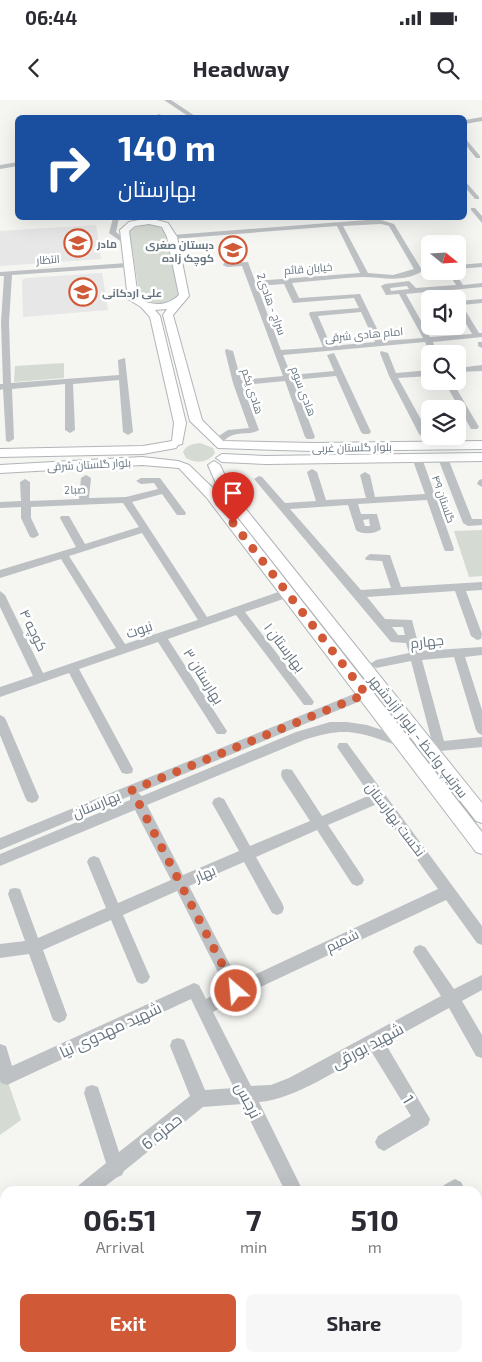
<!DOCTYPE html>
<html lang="en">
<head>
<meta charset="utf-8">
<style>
  :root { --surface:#fff; --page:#f7f7f7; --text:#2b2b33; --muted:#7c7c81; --accent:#d05937 }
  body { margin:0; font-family:"Exo 2",Cairo,sans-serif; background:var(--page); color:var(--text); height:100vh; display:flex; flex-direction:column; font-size:19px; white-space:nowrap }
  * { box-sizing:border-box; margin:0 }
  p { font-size:16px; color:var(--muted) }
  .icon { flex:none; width:28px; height:28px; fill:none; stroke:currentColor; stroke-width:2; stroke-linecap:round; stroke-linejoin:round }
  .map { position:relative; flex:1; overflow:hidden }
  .side { position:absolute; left:0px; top:1086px; width:482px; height:176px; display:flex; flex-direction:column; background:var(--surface); border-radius:15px 15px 0 0; box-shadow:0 5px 20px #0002 }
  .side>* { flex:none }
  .top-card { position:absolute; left:15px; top:15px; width:452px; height:105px; border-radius:8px; box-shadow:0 5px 20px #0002; background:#1a4fa0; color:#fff; overflow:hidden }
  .needle { width:32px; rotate:108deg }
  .fabs { position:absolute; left:421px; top:135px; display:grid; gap:10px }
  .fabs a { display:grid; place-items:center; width:45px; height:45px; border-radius:8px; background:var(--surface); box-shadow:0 5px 20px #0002; font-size:25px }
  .pin { position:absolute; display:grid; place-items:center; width:42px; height:42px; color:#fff; margin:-51px -21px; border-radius:50% 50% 50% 0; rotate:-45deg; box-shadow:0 0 5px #0007 }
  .pin .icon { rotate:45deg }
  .me { position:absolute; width:55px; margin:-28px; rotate:333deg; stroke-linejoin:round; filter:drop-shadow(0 0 4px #0008) }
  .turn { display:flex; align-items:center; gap:18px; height:105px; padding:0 20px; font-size:22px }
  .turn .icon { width:65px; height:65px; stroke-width:2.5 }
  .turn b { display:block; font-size:35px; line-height:42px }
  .eta { display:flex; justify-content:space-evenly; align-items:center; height:85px; text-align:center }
  .eta b { font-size:30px; font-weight:700; line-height:35px }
  .primary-button { display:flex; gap:10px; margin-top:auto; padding:10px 20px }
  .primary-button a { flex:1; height:58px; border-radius:8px; background:var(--accent); color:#fff; font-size:20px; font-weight:700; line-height:58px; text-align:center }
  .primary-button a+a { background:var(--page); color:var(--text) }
  .status { display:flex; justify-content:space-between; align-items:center; height:35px; padding:0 25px; background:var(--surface); direction:ltr }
  .status svg { height:14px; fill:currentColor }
  header { display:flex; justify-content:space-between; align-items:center; height:65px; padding:0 20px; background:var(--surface); font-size:22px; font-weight:700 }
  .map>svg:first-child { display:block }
  .built { fill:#e6e7e6 }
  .green { fill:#d5dad2 }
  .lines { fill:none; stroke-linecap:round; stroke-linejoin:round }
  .major-casing { stroke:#b0b5b8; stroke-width:2 }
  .minor { fill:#bdc1c4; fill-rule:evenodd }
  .major { fill:#fff; fill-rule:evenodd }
  .route { stroke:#d05937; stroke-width:9; stroke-dasharray:0 16.2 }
  .labels { text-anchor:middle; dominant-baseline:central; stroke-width:5; stroke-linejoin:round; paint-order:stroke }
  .far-poi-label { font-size:11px; font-weight:bold; fill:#677580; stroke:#fff; text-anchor:start }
  .far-street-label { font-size:11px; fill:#677580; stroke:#fff }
  .street-label { font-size:14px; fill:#677580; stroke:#fff }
  .near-street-label { font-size:16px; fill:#677580; stroke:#fff }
</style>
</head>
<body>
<div class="status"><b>06:44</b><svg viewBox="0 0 49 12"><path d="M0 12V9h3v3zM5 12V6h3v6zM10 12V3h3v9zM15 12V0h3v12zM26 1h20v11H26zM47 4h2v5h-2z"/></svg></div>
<header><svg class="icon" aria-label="back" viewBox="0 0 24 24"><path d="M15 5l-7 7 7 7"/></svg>Headway<svg class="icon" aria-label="search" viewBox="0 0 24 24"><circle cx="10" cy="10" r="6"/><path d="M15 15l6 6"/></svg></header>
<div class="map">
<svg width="482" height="1262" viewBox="0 0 482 1262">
  <rect width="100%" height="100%" fill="#f5f5f2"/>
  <path class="built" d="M96,125L101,159L0,166V131Z
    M102,173L108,210L23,217L22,180L26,178Z
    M482,1169V1262H403L401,1258H478V1172Z"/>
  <path class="green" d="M145,124L157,126L164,130L181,199C169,206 152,206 140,198L129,130Z
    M64,263V278L14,282L15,266Z
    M200,343L213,348L215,353C208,363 196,364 186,358L183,352C186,345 193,344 200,343Z
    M482,430V476L469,477L454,431Z
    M0,959L21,1020L0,1035Z"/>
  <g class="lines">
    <g class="major-casing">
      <path id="major" d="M149,118L168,123L177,137L189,196L173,215L202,320L223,341L313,343L482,341V349L313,351L218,348L190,321L163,215L167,209L155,210L160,216L186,323L182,344L178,345L176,348L143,354L0,357V349L143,346L172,341L174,323L150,217L141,207L128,199L120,130L129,122ZM149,124L162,127L167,137L179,195C167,207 151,206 138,198L129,131L135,126Z
        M482,353V361L266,364L222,362L216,358L222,354L266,356Z
        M142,357L178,361L189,365L217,392L482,732V754L476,752L207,398L179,368L142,365L0,373V365Z
        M214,361L220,365L233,393L482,703V723L476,721L222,397L208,365Z"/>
    </g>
    <path class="minor" d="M164,0H171L198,18H191Z
      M160,14L162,17L150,18V17Z
      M482,17V21L465,24V20Z
      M465,38L480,56V58H476L465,44Z
      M18,62V66L0,69V65Z
      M465,81L479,97V99H475L465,87Z
      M471,108H475L482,116V123L471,110Z
      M113,118H119L116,132L127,141V143H123L109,133Z
      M367,120H381L394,124L422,170L421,172C401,183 383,177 363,177C339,178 315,181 292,183L299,198L360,194L383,241L423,238L399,194L386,195L381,186L385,184L409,181L416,188L456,185L447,171H454L463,185L482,183V187L452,190L458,199H450L445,190L406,194L430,237L472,234L458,210V201L482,199V203L462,205L479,233H482V237L433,242L438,254H430L425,242L283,255L291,275L334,271L327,255L334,253L371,332L369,334H363L361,332L336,276L293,280L315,337L313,339H307L305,337L285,281L242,285L259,330C251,335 242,332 233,335C226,337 223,344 214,343V339L228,330L249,328L233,283L225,251L226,249L233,251L241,280L283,276L242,166L227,167L223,165L224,163L248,162L255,181L360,173L337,126L172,139L169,137L172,135ZM381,124L389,126L414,169L393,175L368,173L343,126ZM284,184L293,203L354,198L359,208L310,212L309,214L323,247L281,250L257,186ZM407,186L409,189L391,191L390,188ZM361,212L375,242L331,246L318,216Z
      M127,163L131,165L130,167L12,175L9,222L11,283L119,275L118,260L125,258L133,332L128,335L123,332L119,280L73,284L75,330L70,333L65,330V284L12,289L14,339L9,342L6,341L3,289L0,290V284H3L1,222L4,176H0V172Z
      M482,163V167L458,169V165Z
      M478,242H482V248L478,246Z
      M381,251L388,253L396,273L430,270V276L398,278L429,334L427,336H421L419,334L389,276L380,253Z
      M482,265V271L458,272V268Z
      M444,281H452L479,327L477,329H471Z
      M417,355L422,358L454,449L453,451H445L444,449L427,400L358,404L361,414H377L381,429C376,434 361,435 356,430L348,405L290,409L361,490L391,488L382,461L366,460L365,458L370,454L390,455L401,487L482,482V490L466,491L482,534L481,539L477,540L471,536L455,491L367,497L385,519L412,520L420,551L482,547V555L465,557L482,610V635L478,633L476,630L454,557L422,560L444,641L482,637V647L430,652L426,651L424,647L426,643L432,642L411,561L376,568L370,564L376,560L409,553L406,543L391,542L254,379L259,376L262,377L285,403L316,401L307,372L312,369L317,372L326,400L366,398L360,375L365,372L370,375L375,397L425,394L412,358ZM369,419L370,426H365L363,420ZM392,527H403L405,535H398Z
      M444,358L449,361L472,419H482V425L468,426L463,423L439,361Z
      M86,375L91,378L89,398L126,397L158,389L154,383L141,384L136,381L141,378H160L186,413L185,415H177L162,394L132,402L207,517L284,490H292L293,493L292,496L245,512L312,599L314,602L312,605H304L236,515L168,539L225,628L227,631L225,634H217L158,542L79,569L133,669L132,673L127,674L122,673L69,573L0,597V587L33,576L0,507V491L5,495L43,573L116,548L61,459L0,478V470L76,447L60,418L61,416H69L85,444L139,427L123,403L31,407V418L39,435L34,438L30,437L21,418V407L0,408V402L21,401L20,382L25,379L30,382V401L79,399L81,378ZM142,433L198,520L125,544L69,456Z
      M482,379V387L477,384L479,380Z
      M366,589L370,591L372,594L370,597L138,693L142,696L296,632L330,622H347L367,625L406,638L408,642L406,646L402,647C361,633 348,625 304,640L147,705L183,775L239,751L212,703L214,699L219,697L224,699L250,746L310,721L282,678L281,674L282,670L287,669L292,670L322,716L370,695L337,647L339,643H347L482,826V845L477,843L446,800L241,896L213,912L251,986L271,985L289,978L441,896L413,852L415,847L420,845L425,847L454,889L482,875V890L462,901L482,935V958L476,956L449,908L385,943L430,1019L428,1025L384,1051L378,1048L375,1042L378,1036L411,1016L371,951C338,969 296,999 259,1002L303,1091H285L242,1004L203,1007L124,1071L122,1075L116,1078L99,1091H76L79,1085L106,1063L84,993L86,987L92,985L98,987L119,1052L190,996L170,946L172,940L178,938L184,940L205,990L234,988L191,899L7,985L1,983L0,980V944L6,946L12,966L194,883L199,885L206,899L226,888L177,791L123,815L150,877L147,882L142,884L137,882L111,820L43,850L67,915L65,920L59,923L53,920L29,854L0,858V844L25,841L8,794L10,789L15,788L20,789L38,838L106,808L87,762L89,758L94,756L99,758L118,803L171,780L135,710L0,766V754L130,700V696L0,750V738ZM377,704L438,789L239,882L189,786L244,762L272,813L277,815L282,813L284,808L282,803L256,757L317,730L352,784L357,786L362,784L364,780L362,776L328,725Z
      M0,615L4,617L6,620L39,697L37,701L32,703L27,701L25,697L0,635Z
      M455,1079L461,1082L466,1091H441L444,1085Z
      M478,1119L482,1121V1156L478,1157Z
      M5,1143V1162L0,1164V1145Z
      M88,1258H111L109,1262H86Z
      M359,1258H382L380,1262H357Z"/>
    <use href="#major" class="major"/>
  </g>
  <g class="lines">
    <path class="route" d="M233,423L366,594L132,690L236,891"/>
  </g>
  <defs>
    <g id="school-ring" transform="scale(1.4375)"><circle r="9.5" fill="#fff" stroke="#d05937" stroke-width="1.5"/><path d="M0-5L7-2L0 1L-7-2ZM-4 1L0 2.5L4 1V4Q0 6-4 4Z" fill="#d05937"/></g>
  </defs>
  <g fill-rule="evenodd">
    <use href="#school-ring" x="78" y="143"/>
    <use href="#school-ring" x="233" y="150"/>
    <use href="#school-ring" x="83" y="192"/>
  </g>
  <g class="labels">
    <g class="far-poi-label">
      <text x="97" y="143">مادر</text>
      <text x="214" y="144" text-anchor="end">دبستان صغری<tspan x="214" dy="13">کوچک زاده</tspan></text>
      <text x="102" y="192">علی اردکانی</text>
    </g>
    <g class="far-street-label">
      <text transform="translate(48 159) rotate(-4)">انتظار</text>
      <text transform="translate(308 168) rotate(-5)">خیابان قائم</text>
      <text transform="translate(272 204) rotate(70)">سراج - هادی2</text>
      <text transform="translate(364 234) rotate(-5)">امام هادی شرقی</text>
      <text transform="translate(253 291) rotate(72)">هادی یکم</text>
      <text transform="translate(304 291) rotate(69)">هادی سوم</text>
      <text transform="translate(352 347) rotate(-1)">بلوار گلستان غربی</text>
      <text transform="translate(89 364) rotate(-3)">بلوار گلستان شرقی</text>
      <text transform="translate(75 389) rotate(-2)">صبا2</text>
      <text transform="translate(444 399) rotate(71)">گلستان ۴۹</text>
    </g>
    <g class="street-label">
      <text transform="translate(139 529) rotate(-19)">نبوت</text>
      <text transform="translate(34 530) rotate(64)">کوچه ۴</text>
      <text transform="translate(427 541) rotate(-6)">جهارم</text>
      <text transform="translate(285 547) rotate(53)">بهارستان ۱</text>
      <text transform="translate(204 576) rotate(58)">بهارستان ۳</text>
      <text transform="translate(419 636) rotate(52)">سرتیپ واعظ - بلوار آزادشهر</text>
      <text transform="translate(96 704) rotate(-22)">بهارستان</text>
      <text transform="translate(396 719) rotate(53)">نخست بهارستان</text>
      <text transform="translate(205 773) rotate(-23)">بهار</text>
      <text transform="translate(342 840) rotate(-26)">شمیم</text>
    </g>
    <g class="near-street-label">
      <text transform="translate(110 929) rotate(-25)">شهید مهدوی نیا</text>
      <text transform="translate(367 945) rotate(-28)">شهید بورقی</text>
      <text transform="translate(409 999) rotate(59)">1</text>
      <text transform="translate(249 1000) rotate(63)">نرجس</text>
      <text transform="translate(161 1031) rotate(-39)">حمزه 6</text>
    </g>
  </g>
</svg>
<div class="fabs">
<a><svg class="needle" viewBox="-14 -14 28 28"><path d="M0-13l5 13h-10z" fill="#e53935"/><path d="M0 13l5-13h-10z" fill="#7c7c81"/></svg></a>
<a><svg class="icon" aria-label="sound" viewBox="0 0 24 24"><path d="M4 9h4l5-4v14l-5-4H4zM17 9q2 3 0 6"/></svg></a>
<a><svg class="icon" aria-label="search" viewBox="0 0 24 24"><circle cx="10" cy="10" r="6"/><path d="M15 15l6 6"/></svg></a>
<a><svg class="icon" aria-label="layers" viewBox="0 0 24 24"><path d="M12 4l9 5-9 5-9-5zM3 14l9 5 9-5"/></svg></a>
</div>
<div class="pin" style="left:233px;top:423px;background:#d93025"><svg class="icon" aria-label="arrive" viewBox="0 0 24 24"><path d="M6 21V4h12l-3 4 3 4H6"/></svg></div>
<svg class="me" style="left:236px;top:891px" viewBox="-20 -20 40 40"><circle r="17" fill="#d05937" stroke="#fff" stroke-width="3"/><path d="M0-11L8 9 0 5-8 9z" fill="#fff"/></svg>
<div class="top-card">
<div class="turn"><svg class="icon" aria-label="right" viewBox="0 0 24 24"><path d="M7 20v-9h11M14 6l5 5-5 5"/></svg><div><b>140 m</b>بهارستان</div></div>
</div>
<section class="side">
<div class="eta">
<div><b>06:51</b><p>Arrival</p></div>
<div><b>7</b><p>min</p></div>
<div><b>510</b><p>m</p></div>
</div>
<div class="primary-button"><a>Exit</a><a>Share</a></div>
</section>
</div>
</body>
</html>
